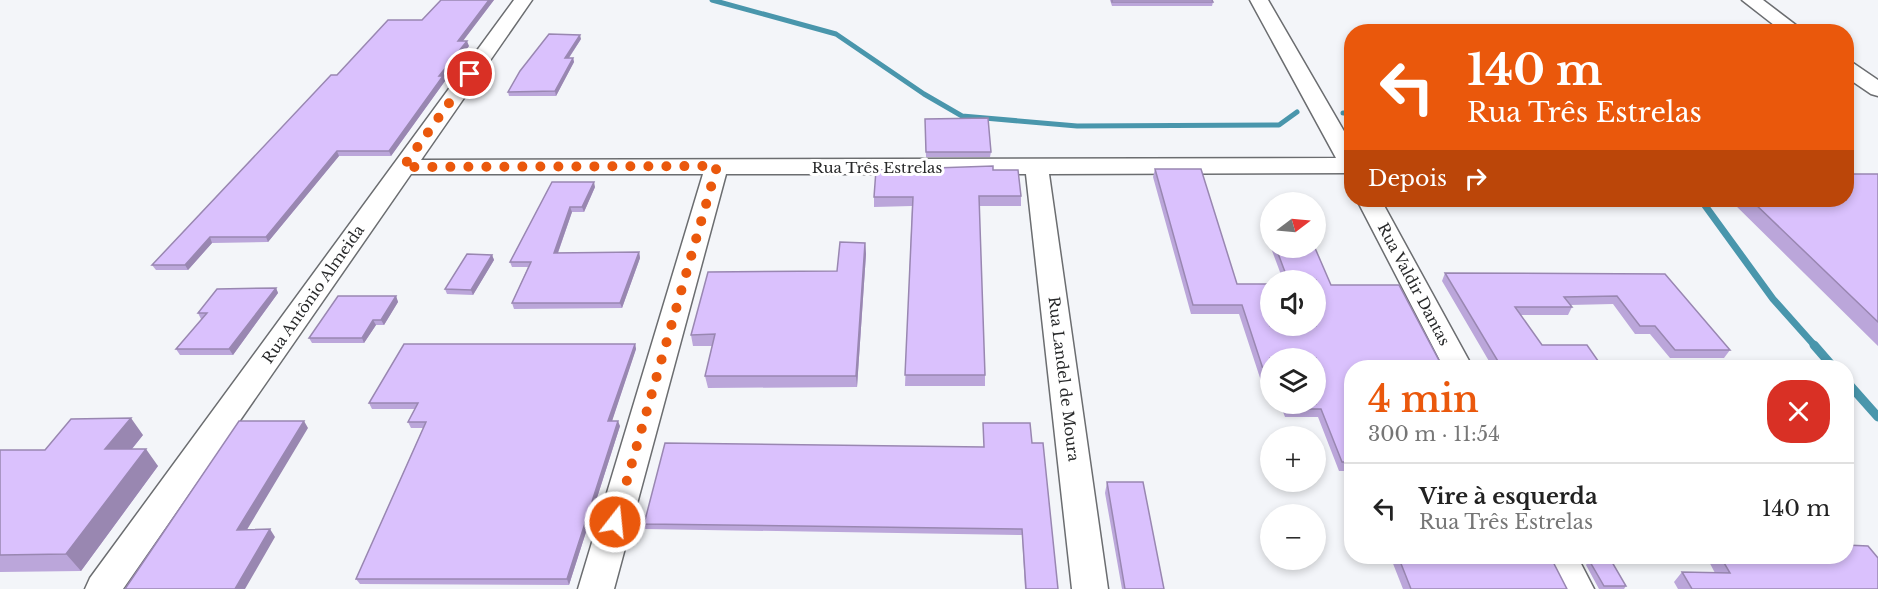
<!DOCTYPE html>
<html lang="pt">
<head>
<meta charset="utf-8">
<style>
  :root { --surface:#fff; --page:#f2f2f2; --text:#222; --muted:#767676; --line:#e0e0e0; --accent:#ea580c }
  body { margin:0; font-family:"Libre Baskerville",serif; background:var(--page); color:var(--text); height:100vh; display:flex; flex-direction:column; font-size:22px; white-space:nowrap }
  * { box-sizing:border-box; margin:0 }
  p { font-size:20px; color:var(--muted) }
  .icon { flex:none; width:33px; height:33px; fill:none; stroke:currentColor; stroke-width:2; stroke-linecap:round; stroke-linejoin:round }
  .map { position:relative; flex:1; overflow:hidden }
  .side { position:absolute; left:1344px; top:360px; width:510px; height:204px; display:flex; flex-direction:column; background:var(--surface); border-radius:24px; box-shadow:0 3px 9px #0003 }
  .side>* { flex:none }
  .hud { position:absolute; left:1344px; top:24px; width:510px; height:183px; border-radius:24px; box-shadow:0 3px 9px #0003; background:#ea580c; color:#fff; overflow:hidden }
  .needle { width:39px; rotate:74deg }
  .buttons { position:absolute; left:1260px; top:192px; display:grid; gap:12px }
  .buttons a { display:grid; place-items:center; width:66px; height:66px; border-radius:50%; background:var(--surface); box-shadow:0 3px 9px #0003; font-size:30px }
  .pin { position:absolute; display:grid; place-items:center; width:51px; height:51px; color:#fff; margin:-26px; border:3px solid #fff; border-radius:50%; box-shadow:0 2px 6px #0007 }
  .me { position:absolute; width:66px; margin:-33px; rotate:16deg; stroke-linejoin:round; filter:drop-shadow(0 0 4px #0008) }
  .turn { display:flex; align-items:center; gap:21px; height:126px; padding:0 24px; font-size:27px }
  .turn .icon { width:78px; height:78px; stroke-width:2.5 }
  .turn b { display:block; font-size:42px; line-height:51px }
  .then { display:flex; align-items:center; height:57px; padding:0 24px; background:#0003; gap:12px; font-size:22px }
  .round { display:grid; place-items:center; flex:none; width:63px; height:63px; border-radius:24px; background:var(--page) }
  .headline { display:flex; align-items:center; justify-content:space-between; height:102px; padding:0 24px }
  h1 { font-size:36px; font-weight:600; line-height:45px; color:var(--accent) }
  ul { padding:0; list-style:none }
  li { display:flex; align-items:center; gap:18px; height:90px; padding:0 24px; border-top:2px solid var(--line) }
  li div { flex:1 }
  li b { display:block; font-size:22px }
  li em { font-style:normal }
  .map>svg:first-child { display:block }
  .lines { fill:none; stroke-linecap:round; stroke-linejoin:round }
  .stream-far2 { stroke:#4996ac; stroke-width:5 }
  .stream-far1 { stroke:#4996ac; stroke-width:7 }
  .stream { stroke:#4996ac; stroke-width:9 }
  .minor-casing { stroke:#6b6d70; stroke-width:3 }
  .minor { fill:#fff; fill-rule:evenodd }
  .wall { fill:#bba6da }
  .shaded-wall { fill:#9987b1 }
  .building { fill:#dac1fd; stroke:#9987b1; stroke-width:1.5 }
  .route { stroke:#ea580c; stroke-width:10; stroke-dasharray:0 18 }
  .labels { text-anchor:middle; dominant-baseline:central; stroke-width:6; stroke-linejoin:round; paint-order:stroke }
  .street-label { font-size:15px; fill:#28292a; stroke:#fff }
</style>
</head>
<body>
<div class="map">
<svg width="1878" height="589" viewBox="0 0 1878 589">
  <rect width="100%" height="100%" fill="#f3f5f9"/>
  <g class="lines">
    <path class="stream-far2" d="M712,0L836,34L924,94L962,116L1077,126L1279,125L1297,112
      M1343,113H1352"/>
    <path class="stream-far1" d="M1701,200L1773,299L1815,346"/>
    <path class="stream" d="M1814,345L1834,368
      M1846,381L1878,417"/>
    <g class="minor-casing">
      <path id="minor" d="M514,0H532L421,160L1336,158L1250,0H1268L1352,145V173L1049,174L1108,589H1072L1026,174H726L614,589H578L703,174H411L123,589H85L90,578Z
        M1742,0H1763L1805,32H1783Z
        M1846,61L1853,63L1878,80V96L1871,94L1846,77Z
        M1357,200H1381L1473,368H1444Z
        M1542,556H1577L1594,589H1558Z"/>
    </g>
    <use href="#minor" class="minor"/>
  </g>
  <path class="wall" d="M441,0H494L463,41L469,46L444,77L445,81L391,156H339L268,242L212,243L188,270H156L152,265L337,75L422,20Z
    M1110,0H1212L1213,2L1212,6H1112Z
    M581,39L569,58H573L574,62L556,96H509L508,92Z
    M925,119L991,152L990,157H926Z
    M1155,169L1237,284L1270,326L1316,280H1283L1271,248H1315L1352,368V471H1339L1318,417H1285L1280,404H1316L1270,358V387H1263L1239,314H1191L1153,177Z
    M993,170L1021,196V206H979L985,375V386H905L912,206L874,207V197Z
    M1878,174V346L1730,200H1846Z
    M552,182L595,187L584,212H572L558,253L639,252L640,258L622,308L514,309L512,303L528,267H512L510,262Z
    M1267,223H1270V246L1265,231Z
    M865,243L866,254L857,387L708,388L705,376L712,346H693L691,335L837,271Z
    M492,255L494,260L473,295L447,294L445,289Z
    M1445,273L1665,274L1730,350L1724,358H1670L1650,334H1635L1613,304L1570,305L1572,307L1568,315H1520L1542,345L1603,368H1493L1442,281Z
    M276,288L278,293L233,355H180L176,349L202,319H201L198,313Z
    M396,296L398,302L384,325H376L364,343H312L309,338Z
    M635,344L636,349L612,421L620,426L569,585L360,584L356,579L423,428H411L408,422L415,409H372L369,403Z
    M143,435L132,449L158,466L81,571L0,572V450H45Z
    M1032,443L1058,589H1025L1022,535L645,529L644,524L983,447Z
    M1107,482L1164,589H1122L1105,493Z
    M1390,556H1550L1567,589H1403Z
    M1706,556H1846L1878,589H1678L1674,582L1682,572L1715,573Z
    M1589,560L1626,586L1624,589H1599L1586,565Z"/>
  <path class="shaded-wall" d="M489,0H494L459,46L458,41Z
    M580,35L581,39L566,62L565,58Z
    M467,41L469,46L444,77L445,81L391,156L389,151L439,76Z
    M573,58L574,62L556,96L555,91Z
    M337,151L339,156L268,242L266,237Z
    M594,182L595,187L584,212L582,207Z
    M570,207L572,212L556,258L554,253Z
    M210,237L212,243L188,270L185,265Z
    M865,243L866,254L857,387L856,376Z
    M639,252L640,258L622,308L620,303Z
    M492,255L494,260L473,295L471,290Z
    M276,288L278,293L233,355L229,349Z
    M396,296L398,302L384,325L381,320Z
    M373,320L376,325L364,343L362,338Z
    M635,344L636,349L610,427L608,421Z
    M131,418L143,435L118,466L105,449Z
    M304,421L308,428L242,538L237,530Z
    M618,421L620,426L569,585L567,579Z
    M146,449L158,466L81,571L66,554Z
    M270,529L275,537L245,589H235Z"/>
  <path class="building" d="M441,0H489L458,41H467L439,76H443L389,151H337L266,237H210L185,265H152L331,75H337L388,20H422Z
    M1112,0H1212L1213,2H1112Z
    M549,34L580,35L565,58H573L555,91L508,92L520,71Z
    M988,118L991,152H926L925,119Z
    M993,166V170H1018L1021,196H979L985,375H905L913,197H874L876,170Z
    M1155,169H1201L1237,284H1270V326H1316V280H1288L1276,248H1315L1331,285H1399L1443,368H1352V462H1342L1321,409H1287L1285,404H1316V358H1270V379L1266,378L1242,305H1193Z
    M1846,174H1878V322L1751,200H1846Z
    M552,182H594L582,207H570L554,253L639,252L620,303H512L531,262H510Z
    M1267,223H1270V232Z
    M840,242L865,243L856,376H705L715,334L691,335L708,272L837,271Z
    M467,254L492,255L471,290L445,289Z
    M1445,273L1665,274L1730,350H1675L1655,326H1640L1617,296L1564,297L1572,307H1515L1542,345H1587L1603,368H1502Z
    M276,288L229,349H176L207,313H198L217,289Z
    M338,296H396L381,320H373L362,338H309Z
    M404,344H635L608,421H618L567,579H356L426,422H408L418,403H369Z
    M131,418L105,449H146L66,554L0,555V450H45L71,419Z
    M239,421H304L237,530L270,529L235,589H125Z
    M983,423H1030L1032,443H1043L1058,589H1026L1022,529L644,524L665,443L984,447Z
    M1107,482H1143L1164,589H1125Z
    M1846,545L1868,546L1878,558V589H1692L1682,572L1730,573L1720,556H1846Z
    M1398,556H1550L1567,589H1411Z
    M1589,560L1612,562L1626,586H1604Z"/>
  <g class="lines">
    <path class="route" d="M470,74L403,167L717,166L615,522"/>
  </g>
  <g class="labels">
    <g class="street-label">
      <text x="877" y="167">Rua Três Estrelas</text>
      <text transform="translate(1414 284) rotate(62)">Rua Valdir Dantas</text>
      <text transform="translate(313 294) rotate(-55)">Rua Antônio Almeida</text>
      <text transform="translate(1064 379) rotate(83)">Rua Landel de Moura</text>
    </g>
  </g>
</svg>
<div class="buttons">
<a><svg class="needle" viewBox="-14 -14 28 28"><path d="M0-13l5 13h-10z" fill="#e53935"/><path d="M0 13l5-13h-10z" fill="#767676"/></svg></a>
<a><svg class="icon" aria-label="sound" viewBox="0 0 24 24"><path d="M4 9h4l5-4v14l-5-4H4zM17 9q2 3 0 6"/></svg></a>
<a><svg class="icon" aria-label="layers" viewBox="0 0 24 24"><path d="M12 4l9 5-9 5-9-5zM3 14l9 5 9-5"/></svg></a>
<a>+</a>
<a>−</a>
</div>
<div class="pin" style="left:470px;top:74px;background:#d93025"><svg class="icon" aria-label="arrive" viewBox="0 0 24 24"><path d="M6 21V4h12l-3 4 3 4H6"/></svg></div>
<svg class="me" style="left:615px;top:522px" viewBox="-20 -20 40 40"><circle r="17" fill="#ea580c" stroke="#fff" stroke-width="3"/><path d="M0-11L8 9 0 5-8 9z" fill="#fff"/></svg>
<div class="hud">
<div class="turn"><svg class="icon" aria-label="left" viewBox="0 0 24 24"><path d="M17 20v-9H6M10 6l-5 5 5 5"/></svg><div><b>140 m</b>Rua Três Estrelas</div></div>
<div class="then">Depois<svg class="icon" aria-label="right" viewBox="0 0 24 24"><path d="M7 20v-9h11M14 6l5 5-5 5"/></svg></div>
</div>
<section class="side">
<div class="headline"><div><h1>4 min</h1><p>300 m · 11:54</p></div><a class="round" style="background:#d93025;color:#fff"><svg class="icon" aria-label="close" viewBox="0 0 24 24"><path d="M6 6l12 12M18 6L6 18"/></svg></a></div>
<ul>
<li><svg class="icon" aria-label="left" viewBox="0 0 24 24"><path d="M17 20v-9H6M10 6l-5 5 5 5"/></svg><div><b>Vire à esquerda</b><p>Rua Três Estrelas</p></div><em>140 m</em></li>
</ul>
</section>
</div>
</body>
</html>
